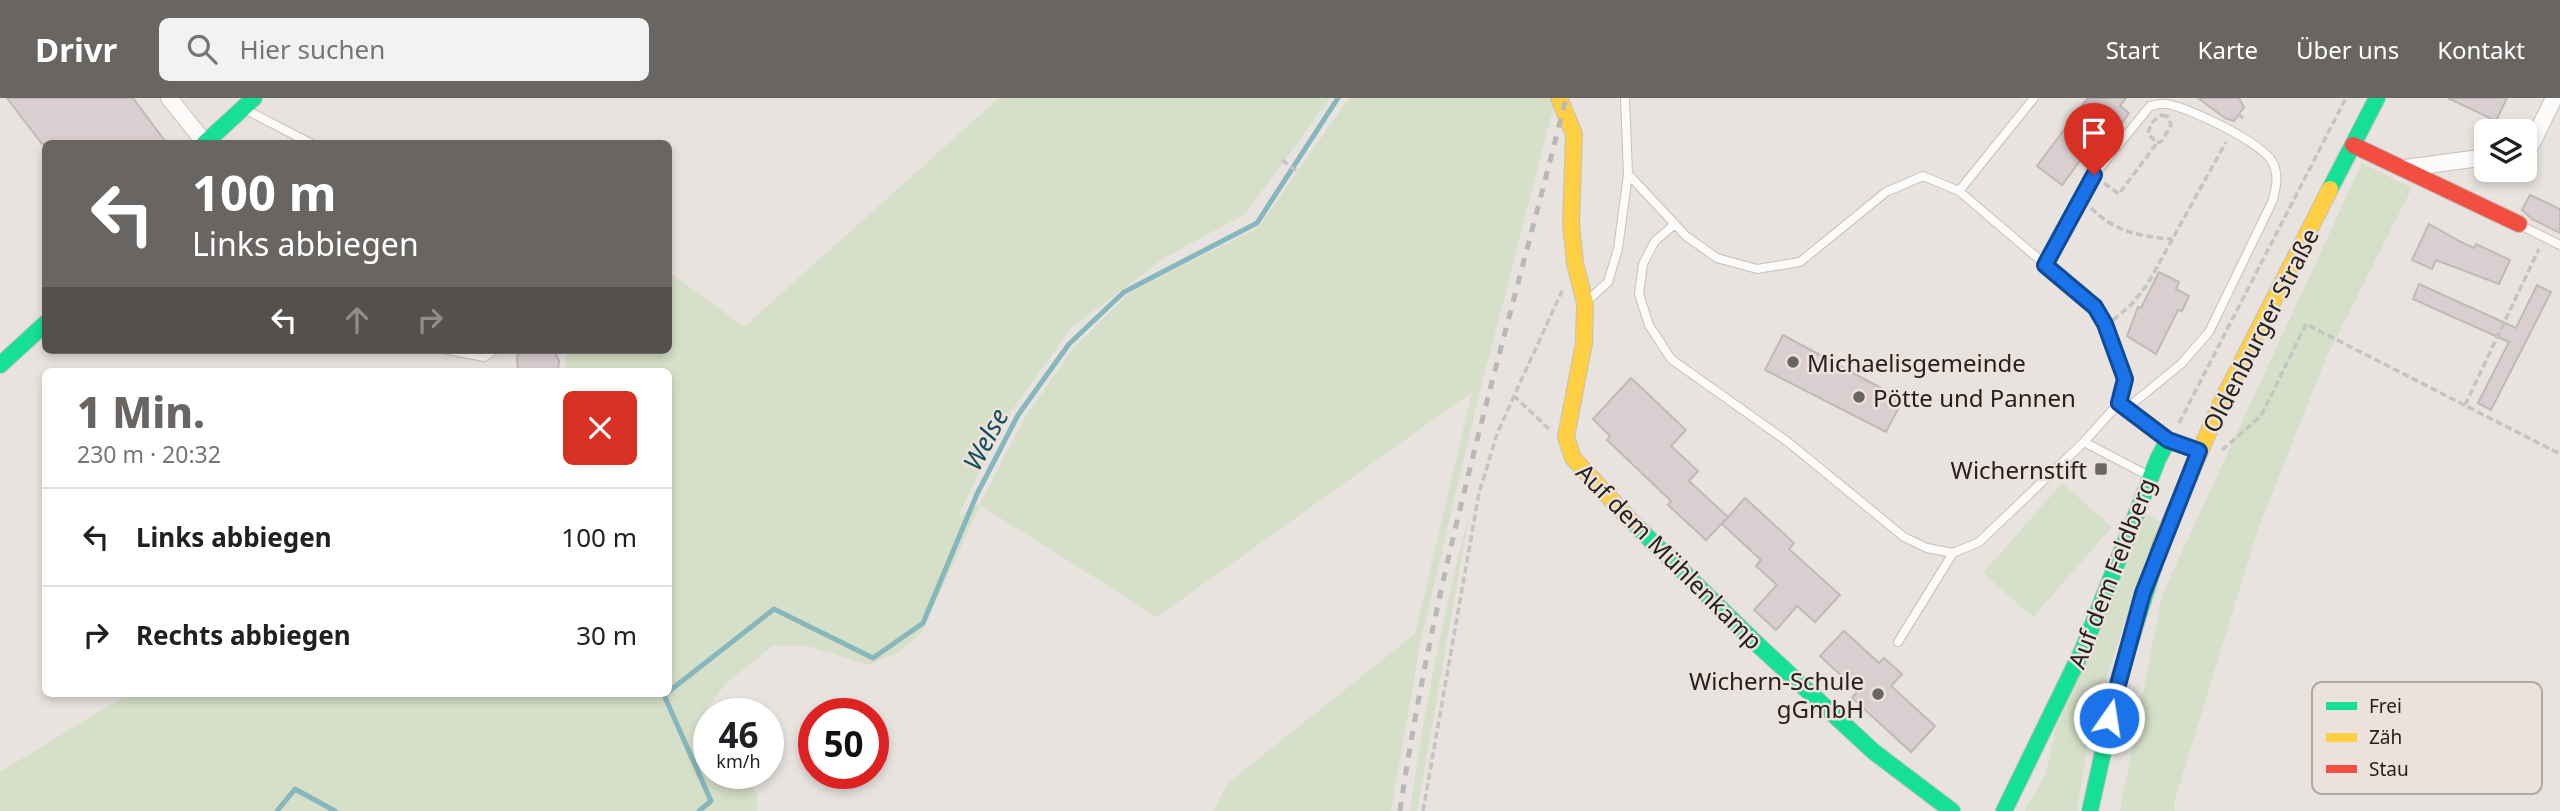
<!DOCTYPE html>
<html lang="de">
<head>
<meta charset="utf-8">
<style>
  :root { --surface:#fff; --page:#f2f2f2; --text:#202124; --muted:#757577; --line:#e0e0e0; --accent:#696562 }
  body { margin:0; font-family:"Noto Sans",sans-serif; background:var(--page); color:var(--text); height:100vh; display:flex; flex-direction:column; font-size:26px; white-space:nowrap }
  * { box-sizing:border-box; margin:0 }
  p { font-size:23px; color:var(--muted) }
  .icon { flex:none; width:38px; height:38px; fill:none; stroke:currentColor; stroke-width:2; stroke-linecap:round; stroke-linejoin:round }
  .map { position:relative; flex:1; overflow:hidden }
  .panel { position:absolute; left:42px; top:270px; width:630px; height:329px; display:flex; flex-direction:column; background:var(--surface); border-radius:10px; box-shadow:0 4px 10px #0003 }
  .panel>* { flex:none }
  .guide { position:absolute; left:42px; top:42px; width:630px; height:214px; border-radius:10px; box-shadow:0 4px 10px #0003; background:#696562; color:#fff; overflow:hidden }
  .tools { position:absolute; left:2474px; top:21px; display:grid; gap:14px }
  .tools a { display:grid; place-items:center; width:63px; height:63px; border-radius:10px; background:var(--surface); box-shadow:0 4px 10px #0003; font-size:35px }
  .speed { position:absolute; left:693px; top:600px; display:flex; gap:14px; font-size:35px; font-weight:700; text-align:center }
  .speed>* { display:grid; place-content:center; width:91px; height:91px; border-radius:50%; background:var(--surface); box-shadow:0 4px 10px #0003; line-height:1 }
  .speed small { font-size:18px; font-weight:400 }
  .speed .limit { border:10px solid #d22; background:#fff; color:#111 }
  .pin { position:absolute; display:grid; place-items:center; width:60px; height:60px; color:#fff; margin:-72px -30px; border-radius:50% 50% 50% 0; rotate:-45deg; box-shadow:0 0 7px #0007 }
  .pin .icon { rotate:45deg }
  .me { position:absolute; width:77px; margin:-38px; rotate:13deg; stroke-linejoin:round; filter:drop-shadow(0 0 5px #0008) }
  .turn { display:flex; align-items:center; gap:24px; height:147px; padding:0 35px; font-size:32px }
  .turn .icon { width:91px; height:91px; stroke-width:2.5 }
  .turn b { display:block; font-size:49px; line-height:60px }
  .lanes { display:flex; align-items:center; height:66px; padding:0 35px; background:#0003; justify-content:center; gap:35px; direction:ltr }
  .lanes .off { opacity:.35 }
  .round { display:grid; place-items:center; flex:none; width:74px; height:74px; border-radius:10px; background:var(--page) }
  .head { display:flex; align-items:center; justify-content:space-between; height:119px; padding:0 35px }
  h1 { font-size:42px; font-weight:800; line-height:52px; color:var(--accent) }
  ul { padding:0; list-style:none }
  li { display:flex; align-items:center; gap:21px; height:98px; padding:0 35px; border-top:2px solid var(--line) }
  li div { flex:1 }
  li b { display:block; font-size:26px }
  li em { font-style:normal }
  header { display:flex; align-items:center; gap:42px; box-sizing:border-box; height:98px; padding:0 35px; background:var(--accent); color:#fff }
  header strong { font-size:33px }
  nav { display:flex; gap:38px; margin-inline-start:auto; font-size:24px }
  .search { width:490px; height:63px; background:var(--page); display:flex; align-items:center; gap:18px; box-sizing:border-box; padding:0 24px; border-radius:10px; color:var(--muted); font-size:26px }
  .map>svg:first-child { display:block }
  .green { fill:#d6dfc7 }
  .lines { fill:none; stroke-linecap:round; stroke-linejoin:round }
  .stream { stroke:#86b7bd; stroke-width:5 }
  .building { fill:#dbced1; stroke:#bebab9; stroke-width:2 }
  .lane-casing { stroke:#c4c0bd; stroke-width:10 }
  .street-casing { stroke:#c4c0bd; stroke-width:18 }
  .fast-casing { stroke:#c4c0bd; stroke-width:18 }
  .slow-casing { stroke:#c4c0bd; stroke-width:18 }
  .jam-casing { stroke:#c4c0bd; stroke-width:18 }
  .path { stroke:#c5c4c2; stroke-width:3.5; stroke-dasharray:7 3.5; stroke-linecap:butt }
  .lane { stroke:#fcfbfa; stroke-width:8 }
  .street { stroke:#fcfbfa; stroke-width:16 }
  .fast { stroke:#16e098; stroke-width:16 }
  .slow { stroke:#ffcf43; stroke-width:16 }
  .jam { stroke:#f24e42; stroke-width:16 }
  .rail { stroke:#b8b8b7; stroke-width:5; stroke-dasharray:9 9; stroke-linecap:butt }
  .route-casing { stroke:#114b97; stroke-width:18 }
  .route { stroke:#1a73e8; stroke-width:12 }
  .poi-dot { fill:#696562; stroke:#ece2db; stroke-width:2.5 }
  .labels { text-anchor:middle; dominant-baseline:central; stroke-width:5; stroke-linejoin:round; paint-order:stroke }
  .street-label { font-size:24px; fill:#24211e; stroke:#ece2db }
  .poi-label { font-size:24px; fill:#24211e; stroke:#ece2db; text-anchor:start }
  .water-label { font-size:26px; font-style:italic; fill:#105059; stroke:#ece2db }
  .key { fill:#ece2db; stroke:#b0a8a2; stroke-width:2 }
  .key-label { font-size:19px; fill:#24211e }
</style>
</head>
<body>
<header>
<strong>Drivr</strong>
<div class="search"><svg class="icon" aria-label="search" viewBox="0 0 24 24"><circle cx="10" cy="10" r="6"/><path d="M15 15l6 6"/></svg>Hier suchen</div>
<nav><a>Start</a><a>Karte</a><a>Über uns</a><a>Kontakt</a></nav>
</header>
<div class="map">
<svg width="2560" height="713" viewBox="0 0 2560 713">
  <rect width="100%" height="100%" fill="#e8e3df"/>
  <path class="green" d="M999,0H1330L1245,116L1164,160L1072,229L1004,323L958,419L980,406L1024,321L1074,249L1131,194L1258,130L1349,0H1553L1555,3L1479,297L1420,547L1391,713H1213L1228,685L1415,536L1472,294L1157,519L980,407L922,534L899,554L868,567L804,547L773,548L727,584L705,614L709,624V676H746L757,697V713H0V674L130,595H668V273H566V252H668L669,174L744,229Z
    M2362,65L2412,90L2327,258L2258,431L2174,705L2175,713H2120L2162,497Z
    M2062,385L2112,429L2033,519L1983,475Z
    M2147,416L2159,423L2091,625L2077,713H2025L2046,675L2056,629Z
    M1469,417L1417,713H1410C1424,613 1443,515 1469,417Z"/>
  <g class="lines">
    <path class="stream" d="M668,594L774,511L873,560L923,525L977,396L1018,317L1069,246L1124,194L1257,125L1338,0
      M667,595L664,597L711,703L699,713
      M277,713L295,691L335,713"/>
  </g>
  <path class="building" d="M7,0H133L167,46H42Z
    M2088,0H2126L2120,8L2129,15L2117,32L2108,25L2062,87L2037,68Z
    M2198,0H2239L2244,9L2234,23L2225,20Z
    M2448,0H2507L2496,23Z
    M2530,97L2560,111V135L2532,121L2522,112Z
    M2429,126L2461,144L2474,150L2476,146L2510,162L2499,186L2436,162L2432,171L2412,162Z
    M2159,174L2179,184L2176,191L2189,198L2182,213L2178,212L2156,256L2127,238L2138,209L2141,210Z
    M2419,186L2516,230L2537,187L2551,194L2491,312L2478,305L2509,244L2413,201Z
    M1783,237L1903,302L1886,334L1765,272Z
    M521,252H554L559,263L558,273H518L517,259Z
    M1631,280L1686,332L1671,348L1698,373L1689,383L1728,419L1706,442L1668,407L1671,403L1607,342L1610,338L1593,321Z
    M1745,400L1794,445L1789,451L1840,497L1815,524L1797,508L1776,532L1754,512L1777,487L1756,468L1761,462L1722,426Z
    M1844,533L1879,565L1884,560L1902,576L1891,588L1935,628L1911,654L1852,600L1858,593L1820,558Z"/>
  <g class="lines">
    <g class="lane-casing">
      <path id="lane" d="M246,12L312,46
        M1628,76L1686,138L1717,160L1757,171L1800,164L1886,94L1923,78L1959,93L2095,209L2113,244L2125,281L2119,305
        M1959,93L2034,0
        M1675,126L1655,143L1643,166L1639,196L1649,227L1671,261L1788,344L1904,439L1927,450L1953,455L1979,444L2084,344
        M2522,128L2560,147
        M2045,167L2094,77L2150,8C2155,7 2161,5 2166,6C2189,9 2263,45 2273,65C2279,78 2276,89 2273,102L2209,234L2181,266L2126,311
        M1587,203L1608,184L1618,151L1628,76L1625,0
        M448,252L484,259L494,252
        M2147,377L2084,344L2119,305L2165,341
        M1898,544L1953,455"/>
    </g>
    <g class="street-casing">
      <path id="street" d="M169,0L205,45
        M2525,54L2528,53L2554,0
        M2405,70L2487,59"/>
    </g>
    <g class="fast-casing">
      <path id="fast" d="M204,46L254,0
        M2330,91L2377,0
        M0,267L46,225
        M1631,423L1757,546L1874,654L1952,713
        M2004,713L2083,551L2158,361L2168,342L2199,353
        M2090,713L2120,577L2161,445"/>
    </g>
    <g class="slow-casing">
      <path id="slow" d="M1559,0L1574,36L1571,126L1575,165L1585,205L1584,245L1566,339L1573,360L1631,423
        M2161,445L2220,307L2330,91"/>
    </g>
    <g class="jam-casing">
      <path id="jam" d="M2353,47L2519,126"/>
    </g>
    <path class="path" d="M2238,16L2242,19L2240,23
      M2162,17L2168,19L2171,27L2162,43L2157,45L2148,36C2149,28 2155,19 2162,17Z
      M1282,62L1298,74
      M2104,85L2119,96L2157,45
      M2091,110C2114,133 2140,139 2172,141
      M2113,222L2131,207L2147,187L2226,44
      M2465,307L2539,151
      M2179,325L2346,0
      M1549,331L1514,298L1562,193
      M2222,352L2261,318L2306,226L2560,356
      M1423,713L1479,395L1497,336L1514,298"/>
    <use href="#lane" class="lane"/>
    <use href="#street" class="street"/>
    <use href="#fast" class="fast"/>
    <use href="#slow" class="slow"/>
    <use href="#jam" class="jam"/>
    <path class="rail" d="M1400,713C1435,470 1507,237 1566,0"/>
  </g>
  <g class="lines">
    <g class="route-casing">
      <path id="route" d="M2094,77L2045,167L2095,209L2105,226L2125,281L2119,305L2168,342L2199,353L2143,495L2109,620"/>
    </g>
    <use href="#route" class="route"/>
  </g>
  <g class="poi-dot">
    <circle cx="1793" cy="264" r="7"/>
    <circle cx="1859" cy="299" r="7"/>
    <rect x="2094" y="364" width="14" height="14" rx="3.5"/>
    <circle cx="1878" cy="596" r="7"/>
  </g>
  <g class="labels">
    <g class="street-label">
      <text transform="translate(2260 232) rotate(-63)">Oldenburger Straße</text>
      <text transform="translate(1670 458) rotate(45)">Auf dem Mühlenkamp</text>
      <text transform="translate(2111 475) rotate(-69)">Auf dem Feldberg</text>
    </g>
    <g class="poi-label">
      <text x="1807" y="264">Michaelisgemeinde</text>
      <text x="1873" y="299">Pötte und Pannen</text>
      <text x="2087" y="371" text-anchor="end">Wichernstift</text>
      <text x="1864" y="582" text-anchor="end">Wichern-Schule<tspan x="1864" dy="28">gGmbH</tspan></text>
    </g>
    <g class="water-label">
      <text transform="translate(985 341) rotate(-62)">Welse</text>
    </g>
  </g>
  <rect x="2312" y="584" width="230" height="112" rx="10" class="key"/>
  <rect x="2326" y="604" width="31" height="8" fill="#16e098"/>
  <rect x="2326" y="635" width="31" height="9" fill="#ffcf43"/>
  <rect x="2326" y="667" width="31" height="8" fill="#f24e42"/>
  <g class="key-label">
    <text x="2369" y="615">Frei</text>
    <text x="2369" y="646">Zäh</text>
    <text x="2369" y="678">Stau</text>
  </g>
</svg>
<div class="tools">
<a><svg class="icon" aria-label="layers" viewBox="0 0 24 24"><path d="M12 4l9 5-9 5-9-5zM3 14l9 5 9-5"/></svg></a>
</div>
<div class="speed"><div>46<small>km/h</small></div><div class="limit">50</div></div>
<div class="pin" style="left:2094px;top:77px;background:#d93025"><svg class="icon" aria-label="arrive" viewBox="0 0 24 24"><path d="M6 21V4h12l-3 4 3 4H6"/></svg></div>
<svg class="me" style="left:2109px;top:620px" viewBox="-20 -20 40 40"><circle r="17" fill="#1a73e8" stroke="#fff" stroke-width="3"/><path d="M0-11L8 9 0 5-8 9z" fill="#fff"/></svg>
<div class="guide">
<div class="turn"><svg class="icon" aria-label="left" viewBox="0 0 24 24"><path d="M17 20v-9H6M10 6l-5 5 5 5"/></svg><div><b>100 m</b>Links abbiegen</div></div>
<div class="lanes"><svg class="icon" aria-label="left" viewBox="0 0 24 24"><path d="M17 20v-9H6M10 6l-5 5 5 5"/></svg><svg class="icon off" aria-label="ahead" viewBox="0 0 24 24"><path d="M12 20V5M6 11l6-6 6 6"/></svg><svg class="icon off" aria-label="right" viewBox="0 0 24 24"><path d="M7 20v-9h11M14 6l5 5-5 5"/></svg></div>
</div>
<section class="panel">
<div class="head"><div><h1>1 Min.</h1><p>230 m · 20:32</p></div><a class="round" style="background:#d93025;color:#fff"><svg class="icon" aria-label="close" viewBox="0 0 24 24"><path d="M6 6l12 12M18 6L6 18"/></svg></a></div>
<ul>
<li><svg class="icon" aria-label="left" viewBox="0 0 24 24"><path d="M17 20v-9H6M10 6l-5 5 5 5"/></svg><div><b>Links abbiegen</b></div><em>100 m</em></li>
<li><svg class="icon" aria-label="right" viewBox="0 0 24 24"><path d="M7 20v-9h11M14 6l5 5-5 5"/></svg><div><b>Rechts abbiegen</b></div><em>30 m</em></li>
</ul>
</section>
</div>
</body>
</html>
